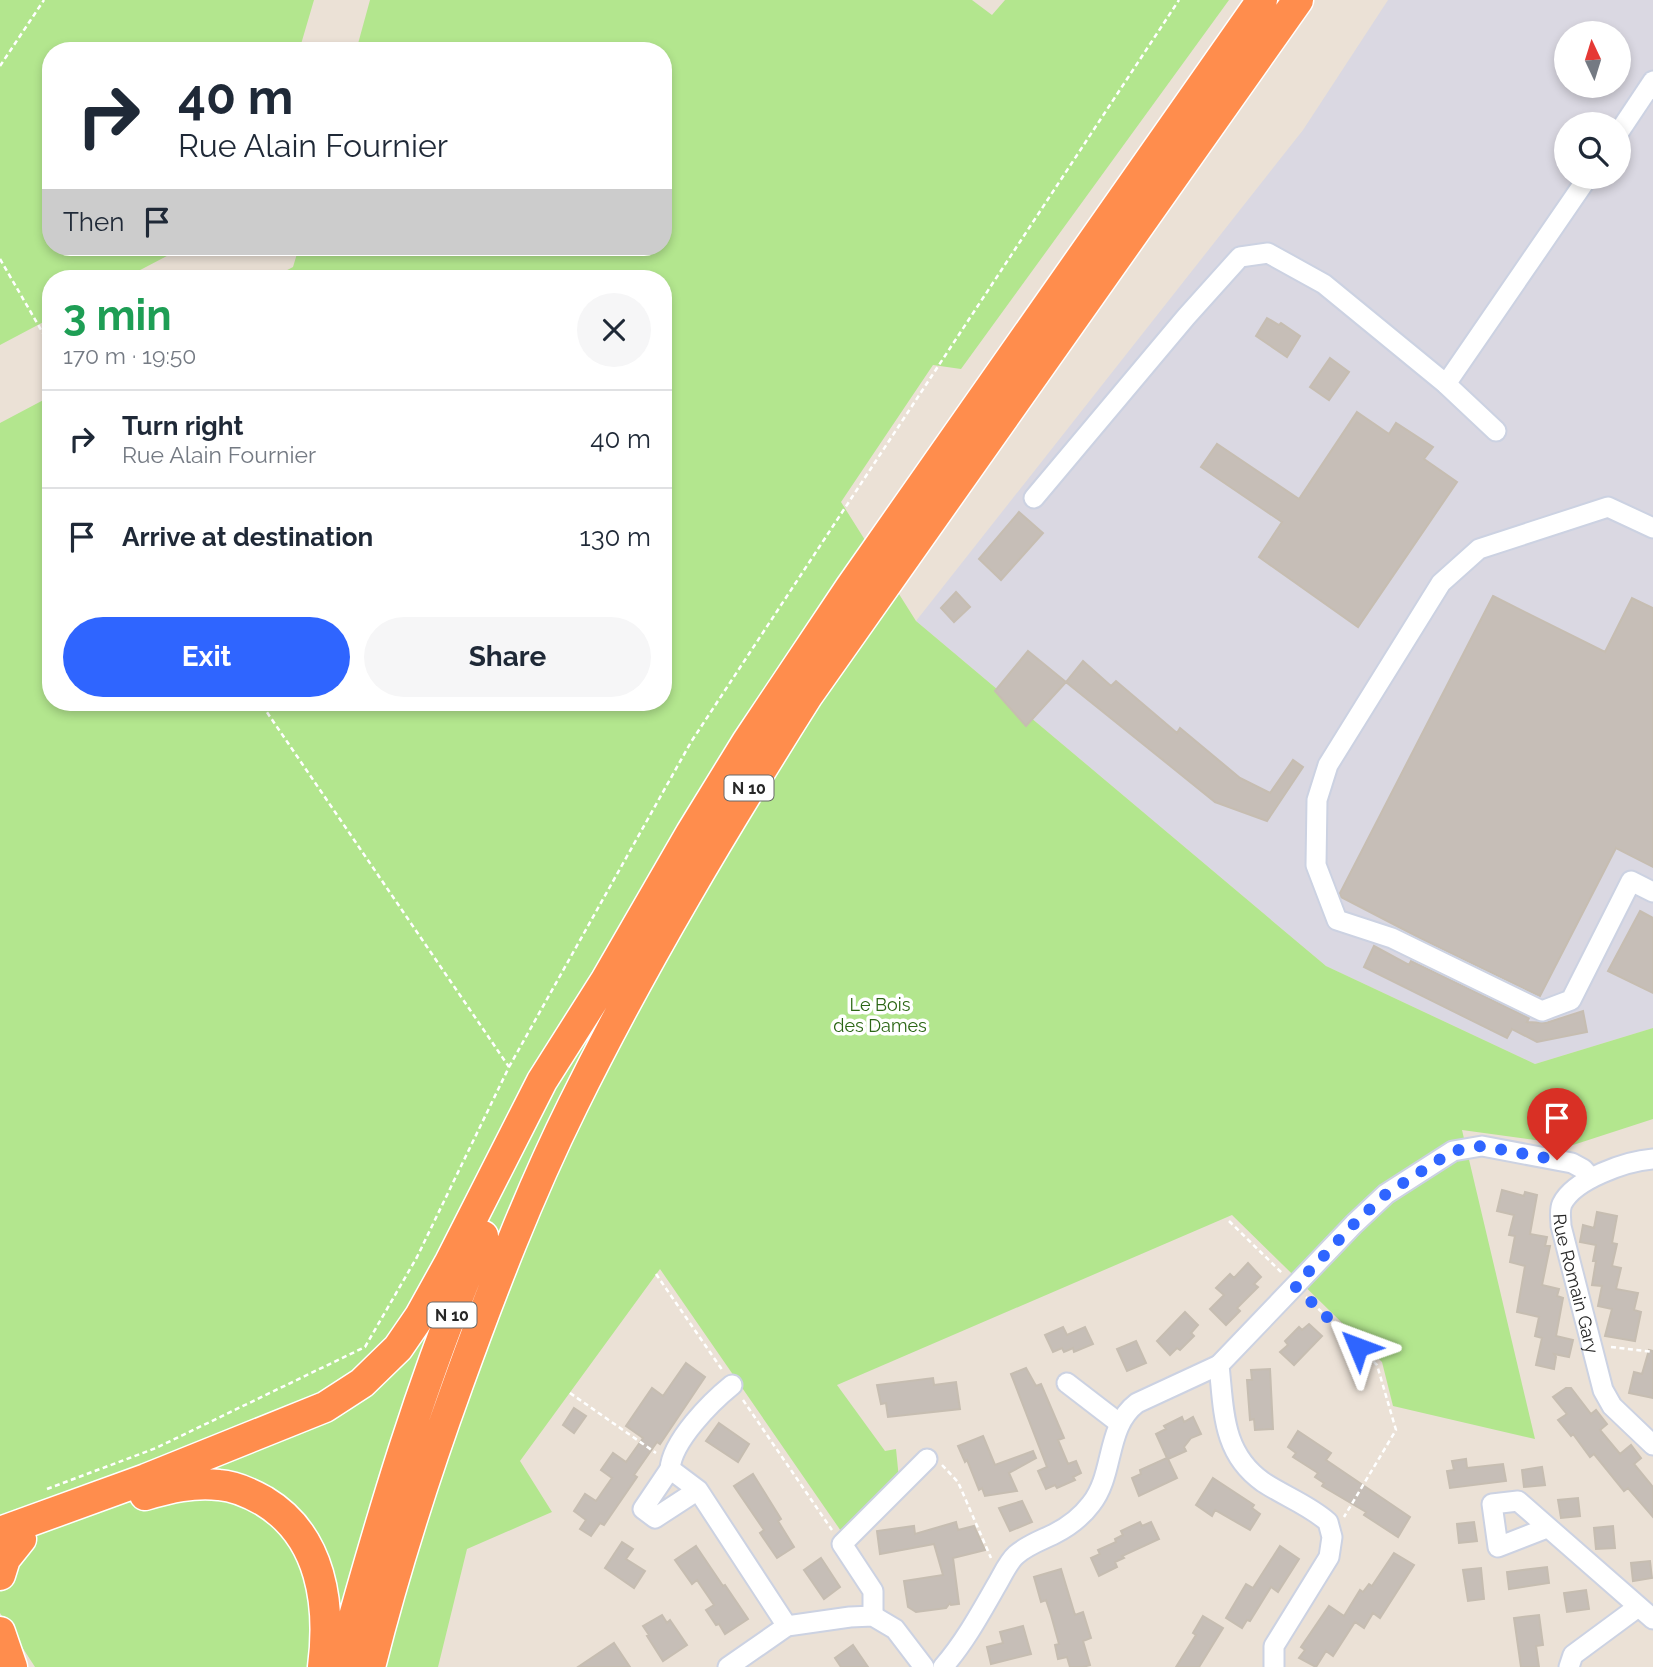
<!DOCTYPE html>
<html lang="en">
<head>
<meta charset="utf-8">
<style>
  :root { --surface:#fff; --page:#f6f6f7; --text:#1f2937; --muted:#747a83; --line:#e0e1e3; --accent:#2f65ff }
  body { margin:0; font-family:Raleway,sans-serif; background:var(--page); color:var(--text); height:100vh; display:flex; flex-direction:column; font-size:26px; white-space:nowrap }
  * { box-sizing:border-box; margin:0 }
  p { font-size:23px; color:var(--muted) }
  .icon { flex:none; width:38px; height:38px; fill:none; stroke:currentColor; stroke-width:2; stroke-linecap:round; stroke-linejoin:round }
  .map { position:relative; flex:1; overflow:hidden }
  .details { position:absolute; left:42px; top:270px; width:630px; height:441px; display:flex; flex-direction:column; background:var(--surface); border-radius:28px; box-shadow:0 4px 10px #0003 }
  .details>* { flex:none }
  .guide { position:absolute; left:42px; top:42px; width:630px; height:214px; border-radius:28px; box-shadow:0 4px 10px #0003; background:#fff; color:var(--text); overflow:hidden }
  .needle { width:46px; rotate:356deg }
  .tools { position:absolute; left:1554px; top:21px; display:grid; gap:14px }
  .tools a { display:grid; place-items:center; width:77px; height:77px; border-radius:50%; background:var(--surface); box-shadow:0 4px 10px #0003; font-size:35px }
  .pin { position:absolute; display:grid; place-items:center; width:60px; height:60px; color:#fff; margin:-72px -30px; border-radius:50% 50% 50% 0; rotate:-45deg; box-shadow:0 0 7px #0007 }
  .pin .icon { rotate:45deg }
  .me { position:absolute; width:77px; margin:-38px; rotate:314deg; stroke-linejoin:round; filter:drop-shadow(0 0 5px #0008) }
  .turn { display:flex; align-items:center; gap:24px; height:147px; padding:0 21px; font-size:32px }
  .turn .icon { width:91px; height:91px; stroke-width:2.5 }
  .turn b { display:block; font-size:49px; line-height:60px }
  .then { display:flex; align-items:center; height:66px; padding:0 21px; background:#0003; gap:14px; font-size:26px }
  .round { display:grid; place-items:center; flex:none; width:74px; height:74px; border-radius:37px; background:var(--page) }
  .headline { display:flex; align-items:center; justify-content:space-between; height:119px; padding:0 21px }
  h1 { font-size:42px; font-weight:700; line-height:52px; color:#1e9e55 }
  .action { display:flex; gap:14px; margin-top:auto; padding:14px 21px }
  .action a { flex:1; height:80px; border-radius:42px; background:var(--accent); color:#fff; font-size:28px; font-weight:700; line-height:80px; text-align:center }
  .action a+a { background:var(--page); color:var(--text) }
  ul { padding:0; list-style:none }
  li { display:flex; align-items:center; gap:21px; height:98px; padding:0 21px; border-top:2px solid var(--line) }
  li div { flex:1 }
  li b { display:block; font-size:26px }
  li em { font-style:normal }
  .map>svg:first-child { display:block }
  .industrial { fill:#dad8e2; fill-rule:evenodd }
  .green { fill:#b3e68e }
  .building { fill:#c6beb7; stroke:#c6bdb1; stroke-width:2 }
  .lines { fill:none; stroke-linecap:round; stroke-linejoin:round }
  .minor-casing { stroke:#ccd2e2; stroke-width:23 }
  .highway-casing { stroke:#fff; stroke-width:33 }
  .path { stroke:#fff; stroke-width:2.5; stroke-dasharray:5 3.5; stroke-linecap:butt }
  .minor { stroke:#fff; stroke-width:19 }
  .highway { stroke:#ff8d4d; stroke-width:30 }
  .route { stroke:#2f65ff; stroke-width:12; stroke-dasharray:0 21.6 }
  .labels { text-anchor:middle; dominant-baseline:central; stroke-width:7; stroke-linejoin:round; paint-order:stroke }
  .shield { fill:#fff; stroke:#686868; stroke-width:2 }
  .shield-label { font-size:16px; font-weight:bold; fill:#272727 }
  .park-label { font-size:18px; fill:#2b6614; stroke:#fff }
  .street-label { font-size:18px; fill:#272727; stroke:#fff }
</style>
</head>
<body>
<div class="map">
<svg width="1653" height="1667" viewBox="0 0 1653 1667">
  <rect width="100%" height="100%" fill="#ebe1d6"/>
  <path class="industrial" d="M1388,0H1653V1028L1535,1064L1326,966L916,621L1303,130ZM1566,33H1619V86H1566ZM1566,124H1619V177H1566Z"/>
  <path class="green" d="M0,0H314L299,51H51V247H184L125,278H51V318L0,345Z
    M370,0H972L992,15L1005,0H1229L961,369L933,365L841,502L916,621L1326,966L1535,1064L1653,1028V1119L1573,1145L1462,1130L1535,1439L1393,1406L1382,1362L1232,1215L837,1385L885,1451L896,1449L899,1479L843,1534L660,1269L520,1461L552,1512L467,1549L438,1667H35L0,1613V423L51,396V702H663V278H272L293,267L299,247H663V51H356Z"/>
  <path class="building" d="M1267,318L1279,325L1281,323L1300,336L1287,357L1256,336Z
    M1330,358L1349,372L1329,400L1310,387Z
    M1357,412L1389,434L1396,423L1433,447L1424,459L1457,482L1358,627L1259,557L1282,522L1201,467L1217,444L1299,499Z
    M1019,512L1043,533L1001,580L979,559Z
    M956,592L970,607L954,622L941,608Z
    M1493,596L1605,652L1632,598L1653,608V867L1616,848L1540,996L1422,939L1341,897L1340,893Z
    M1028,651L1066,682L1026,726L995,691Z
    M1083,661L1111,686L1116,681L1177,733L1180,728L1240,778L1270,793L1293,760L1303,767L1267,821L1215,802L1066,682Z
    M1640,911L1653,918V993L1608,971Z
    M1374,946L1409,965L1411,961L1529,1018L1527,1022L1546,1023L1583,1011L1587,1032L1537,1042L1512,1029L1507,1038L1364,967Z
    M1502,1190L1524,1196L1525,1192L1537,1195L1530,1234L1547,1237L1545,1246H1550L1542,1285L1559,1289L1557,1296L1563,1298L1556,1336L1573,1340L1569,1357L1554,1354L1556,1357L1554,1369L1536,1365L1542,1338L1535,1336L1539,1317L1517,1312L1525,1266L1510,1262L1515,1236L1509,1235L1514,1215L1497,1211Z
    M1597,1212L1617,1216L1612,1243L1617,1244L1612,1266L1621,1268L1616,1289L1638,1293L1634,1310L1641,1312L1635,1341L1605,1336L1612,1309L1598,1306L1602,1286L1592,1285L1596,1261H1593L1596,1245L1580,1242L1583,1225L1594,1228Z
    M1248,1263L1261,1277L1254,1284L1258,1287L1237,1308L1240,1311L1226,1325L1210,1309L1224,1295L1216,1288L1230,1274L1234,1278Z
    M1185,1312L1198,1325L1191,1333L1194,1336L1180,1350L1177,1348L1170,1355L1157,1341Z
    M1309,1324L1322,1336L1294,1365L1280,1352L1288,1345L1285,1341L1299,1327L1302,1330Z
    M1063,1327L1067,1335L1085,1327L1093,1344L1074,1352L1073,1348L1064,1352L1062,1348L1053,1352L1045,1335Z
    M1136,1341L1146,1363L1127,1371L1117,1349Z
    M1649,1350L1653,1351V1398L1629,1393L1634,1372L1642,1374Z
    M686,1363L705,1377L660,1444L657,1442L634,1475L637,1477L604,1525L600,1523L591,1536L580,1529L586,1520L574,1511L585,1494L596,1501L612,1478L601,1470L613,1453L626,1462L643,1438L626,1426L652,1388L663,1396Z
    M1026,1368L1036,1386L1041,1384L1064,1438L1058,1440L1068,1464L1076,1461L1081,1473L1073,1477L1075,1480L1057,1488L1055,1485L1046,1489L1038,1471L1047,1467L1011,1374Z
    M1270,1369L1273,1429L1255,1430L1254,1419L1250,1420L1247,1380H1252L1251,1370Z
    M933,1378L934,1385L956,1382L960,1409L888,1417L886,1403L881,1404L877,1385Z
    M1566,1388H1571L1591,1414L1596,1410L1607,1424L1600,1430L1620,1454L1631,1445L1641,1458L1634,1464L1653,1487V1517L1628,1488L1624,1491L1594,1454L1590,1457L1573,1434L1571,1436L1558,1420L1567,1414L1553,1397Z
    M574,1408L586,1416L574,1433L563,1425Z
    M1182,1417L1184,1422L1193,1417L1201,1434L1191,1438L1184,1447L1186,1451L1168,1459L1177,1478L1139,1496L1132,1478L1141,1474L1140,1470L1167,1458L1156,1434L1166,1429L1164,1426Z
    M719,1423L749,1444L738,1462L706,1441Z
    M1298,1431L1331,1453L1326,1460L1410,1517L1398,1537L1364,1515L1366,1512L1322,1486L1324,1483L1315,1477L1318,1473L1293,1457L1296,1453L1288,1447Z
    M983,1436L995,1465L1033,1451L1036,1458L1009,1473L1017,1491L985,1496L982,1488L979,1490L967,1460L965,1462L958,1446Z
    M1466,1459L1467,1468L1503,1464L1506,1481L1450,1488L1447,1471L1454,1470L1452,1461Z
    M1542,1467L1545,1485L1524,1487L1522,1470Z
    M753,1474L781,1519L778,1521L794,1547L777,1558L760,1533L764,1530L734,1486Z
    M1213,1478L1254,1505L1252,1508L1260,1514L1250,1530L1215,1510L1212,1516L1196,1505Z
    M1578,1498L1580,1516L1561,1518L1558,1500Z
    M1022,1501L1032,1522L1010,1531L999,1508Z
    M956,1522L958,1530L974,1526L985,1550L953,1558L959,1604L951,1605L950,1603L946,1608L916,1612L908,1607L904,1581L943,1575L934,1544L880,1554L877,1531L914,1526L915,1534Z
    M1140,1522L1142,1526L1151,1522L1159,1539L1122,1556L1124,1558L1115,1562L1117,1567L1099,1576L1091,1558L1100,1554L1098,1550L1116,1542L1115,1539L1123,1535L1121,1531Z
    M1474,1522L1477,1541L1459,1543L1457,1524Z
    M1613,1526L1615,1548L1596,1549L1594,1528Z
    M622,1542L633,1549L626,1559L645,1571L634,1588L605,1568Z
    M696,1546L723,1586L725,1585L748,1619L725,1634L719,1624L716,1625L706,1610L714,1605L697,1580L692,1584L675,1560Z
    M1280,1546L1299,1559L1278,1592L1271,1587L1250,1621L1247,1620L1242,1628L1226,1618L1246,1584L1253,1588Z
    M1394,1553L1414,1565L1380,1618L1373,1613L1364,1628L1355,1622L1333,1656L1326,1651L1316,1667L1299,1658L1305,1650L1301,1647L1329,1606L1344,1616L1360,1590L1363,1592L1369,1584L1372,1586Z
    M821,1558L840,1587L824,1599L804,1570Z
    M1650,1561L1652,1578L1633,1581L1631,1563Z
    M1547,1567L1549,1583L1509,1589L1507,1572Z
    M1481,1568L1484,1599L1468,1601L1463,1570Z
    M1061,1569L1075,1615L1083,1612L1091,1638L1083,1641L1090,1665L1083,1667H1070L1067,1657L1058,1659L1055,1645L1059,1644L1051,1615L1046,1600L1041,1602L1034,1577Z
    M1586,1590L1589,1609L1567,1612L1564,1593Z
    M662,1615L667,1623L670,1620L687,1645L663,1661L647,1636L649,1635L643,1626Z
    M1539,1615L1543,1645L1536,1646L1539,1667H1521L1514,1618Z
    M1203,1616L1223,1628L1199,1667H1176L1196,1635L1193,1633Z
    M1023,1626L1031,1654L991,1664L987,1647L1003,1643L1000,1632Z
    M614,1643L630,1667H578Z
    M853,1645L868,1667H841L835,1658Z"/>
  <g class="lines">
    <g class="minor-casing">
      <g id="minor">
        <path d="M1619,132L1653,81"/>
        <path d="M1446,384L1588,177"/>
        <path d="M1034,498L1186,317L1240,257L1268,253L1324,284L1446,384L1496,431"/>
        <path d="M1653,528L1608,507L1479,549L1441,583L1328,765L1317,800L1316,865L1337,920L1392,938L1542,1011L1571,1000L1631,881L1653,892"/>
        <path id="s1" d="M1653,1159C1627,1161 1574,1179 1562,1204C1559,1211 1561,1219 1561,1226L1603,1390L1612,1406L1653,1445"/>
        <path d="M1067,1383L1119,1423"/>
        <path d="M670,1469C672,1441 711,1402 732,1385"/>
        <path d="M698,1490L655,1518L643,1509L670,1469L698,1490L787,1626"/>
        <path d="M1547,1528L1498,1547L1492,1504L1518,1501L1653,1619"/>
        <path d="M873,1616V1591L842,1544L927,1459"/>
        <path d="M728,1667L787,1626L850,1617L873,1616L895,1629L924,1667"/>
        <path d="M943,1667C964,1643 980,1614 996,1586C1002,1576 1008,1562 1016,1555C1027,1545 1042,1540 1054,1534C1068,1527 1082,1516 1091,1504C1115,1474 1105,1427 1137,1403L1219,1365"/>
        <path d="M1274,1667V1646L1329,1557L1332,1537L1328,1522C1309,1505 1284,1496 1263,1482C1222,1453 1224,1411 1219,1365L1354,1224L1386,1194L1453,1151L1482,1146L1572,1163L1583,1169L1591,1178"/>
        <path d="M1569,1667L1573,1655L1638,1607"/>
      </g>
    </g>
    <g class="highway-casing">
      <path id="highway" d="M145,1495C169,1488 193,1482 219,1485C235,1486 250,1493 264,1501C322,1536 331,1605 323,1667
        M0,1532L146,1479L325,1407L362,1383L398,1348L420,1316L450,1262L542,1081L606,980L691,833L747,742L850,588L1262,0
        M0,1575L5,1559L21,1539
        M0,1632L12,1667
        M340,1667C380,1521 423,1375 483,1236
        M370,1667C394,1571 424,1478 458,1384C492,1290 528,1196 573,1105C643,963 724,828 808,695L1298,0"/>
    </g>
    <path class="path" d="M0,66L44,0
      M0,259L51,347
      M509,1067L691,742L1179,0
      M1229,1221L1282,1273
      M656,1274L723,1371
      M1306,1297L1377,1365L1396,1430L1344,1517
      M1611,1347L1653,1352
      M570,1393L656,1453
      M743,1400L832,1530
      M942,1465L958,1482L991,1558
      M47,1489L156,1448L365,1347L417,1257L509,1067L260,702"/>
    <use href="#minor" class="minor"/>
    <use href="#highway" class="highway"/>
  </g>
  <g class="lines">
    <path class="route" d="M1358,1347L1295,1286L1354,1224L1386,1194L1453,1151L1482,1146L1557,1160"/>
  </g>
  <g class="labels">
    <g class="shield">
      <rect x="724.5" y="775.5" width="49" height="25" rx="5"/>
      <rect x="427.5" y="1302.5" width="49" height="25" rx="5"/>
    </g>
    <g class="shield-label">
      <text x="749" y="788">N 10</text>
      <text x="452" y="1315">N 10</text>
    </g>
    <g class="park-label">
      <text x="880" y="1004">Le Bois<tspan x="880" dy="21">des Dames</tspan></text>
    </g>
    <g class="street-label">
      <text stroke="none"><textPath href="#s1" startOffset="186">Rue Romain Gary</textPath></text>
    </g>
  </g>
</svg>
<div class="tools">
<a><svg class="needle" viewBox="-14 -14 28 28"><path d="M0-13l5 13h-10z" fill="#e53935"/><path d="M0 13l5-13h-10z" fill="#747a83"/></svg></a>
<a><svg class="icon" aria-label="search" viewBox="0 0 24 24"><circle cx="10" cy="10" r="6"/><path d="M15 15l6 6"/></svg></a>
</div>
<div class="pin" style="left:1557px;top:1160px;background:#d93025"><svg class="icon" aria-label="arrive" viewBox="0 0 24 24"><path d="M6 21V4h12l-3 4 3 4H6"/></svg></div>
<svg class="me" style="left:1358px;top:1347px" viewBox="-20 -20 40 40"><path d="M0-17L14 15 0 8-14 15z" fill="#2f65ff" stroke="#fff" stroke-width="4"/></svg>
<div class="guide">
<div class="turn"><svg class="icon" aria-label="right" viewBox="0 0 24 24"><path d="M7 20v-9h11M14 6l5 5-5 5"/></svg><div><b>40 m</b>Rue Alain Fournier</div></div>
<div class="then">Then<svg class="icon" aria-label="arrive" viewBox="0 0 24 24"><path d="M6 21V4h12l-3 4 3 4H6"/></svg></div>
</div>
<section class="details">
<div class="headline"><div><h1>3 min</h1><p>170 m · 19:50</p></div><a class="round"><svg class="icon" aria-label="close" viewBox="0 0 24 24"><path d="M6 6l12 12M18 6L6 18"/></svg></a></div>
<ul>
<li><svg class="icon" aria-label="right" viewBox="0 0 24 24"><path d="M7 20v-9h11M14 6l5 5-5 5"/></svg><div><b>Turn right</b><p>Rue Alain Fournier</p></div><em>40 m</em></li>
<li><svg class="icon" aria-label="arrive" viewBox="0 0 24 24"><path d="M6 21V4h12l-3 4 3 4H6"/></svg><div><b>Arrive at destination</b></div><em>130 m</em></li>
</ul>
<div class="action"><a>Exit</a><a>Share</a></div>
</section>
</div>
</body>
</html>
